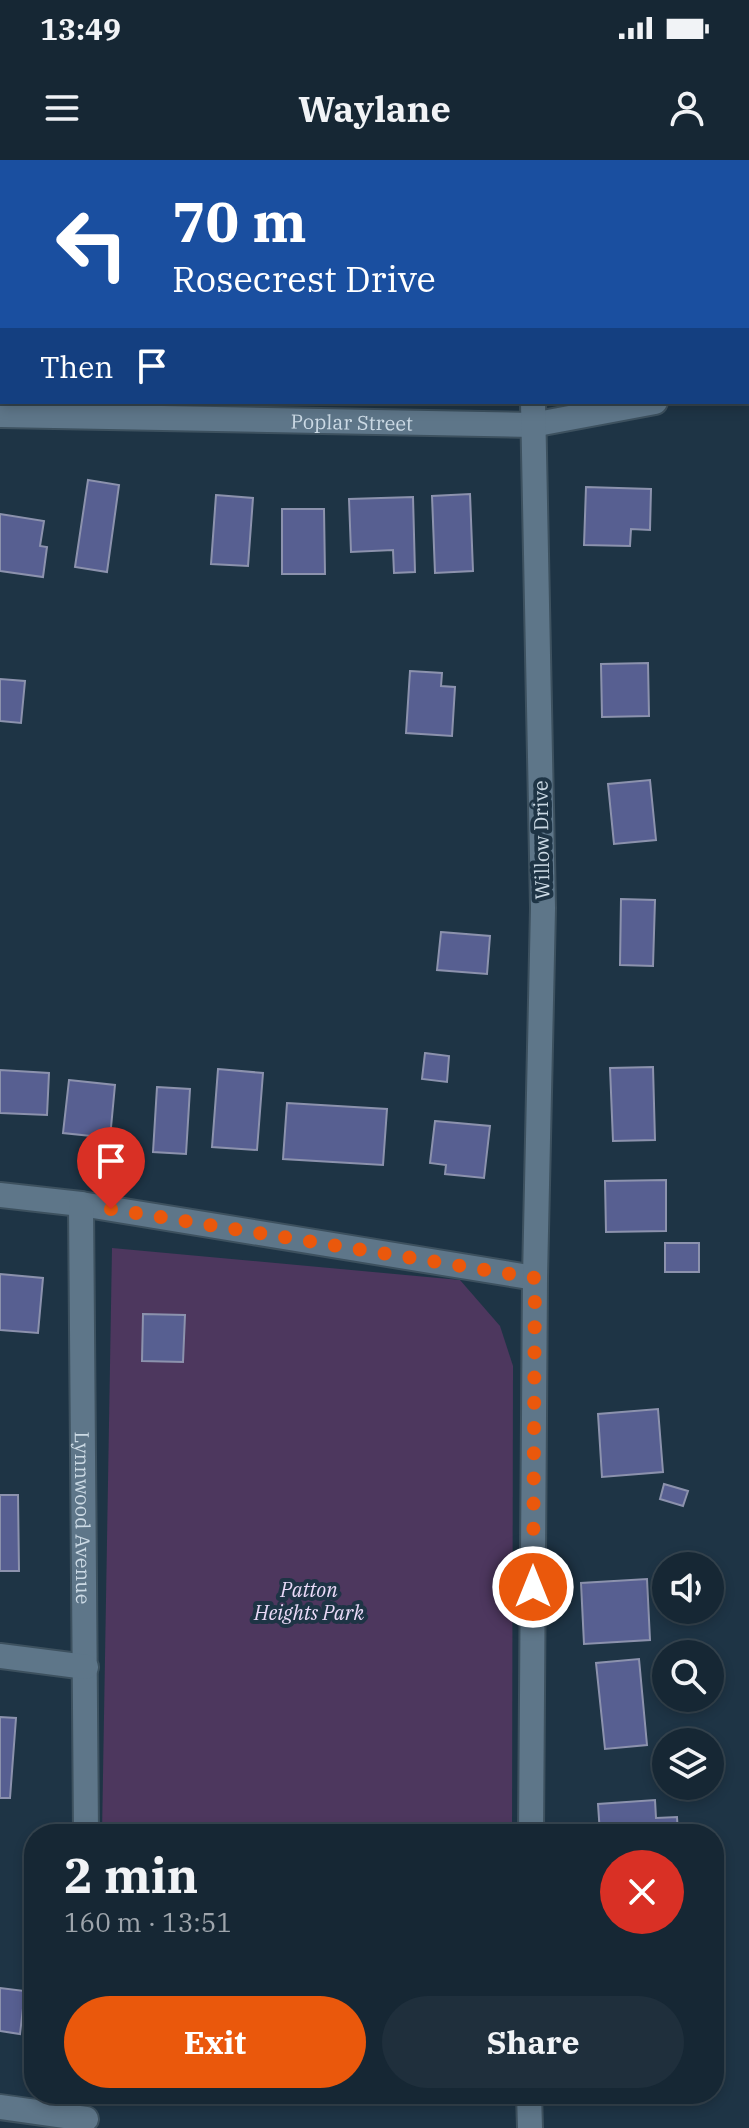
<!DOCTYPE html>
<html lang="en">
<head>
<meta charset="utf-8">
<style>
  :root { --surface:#162734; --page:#1f2f3c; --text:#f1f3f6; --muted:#9ea5ac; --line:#35444f; --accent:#ea580c }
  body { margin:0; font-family:"IBM Plex Serif",serif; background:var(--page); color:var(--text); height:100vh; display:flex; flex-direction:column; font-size:30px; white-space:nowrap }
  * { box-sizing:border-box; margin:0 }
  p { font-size:26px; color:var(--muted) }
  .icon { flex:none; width:44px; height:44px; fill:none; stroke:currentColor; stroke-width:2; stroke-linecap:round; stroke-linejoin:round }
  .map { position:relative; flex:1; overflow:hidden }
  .sheet { position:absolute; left:24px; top:1664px; width:700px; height:280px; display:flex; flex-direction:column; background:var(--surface); border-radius:32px; box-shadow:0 4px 12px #0003,0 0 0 2px var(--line) }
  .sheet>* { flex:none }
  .hud { position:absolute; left:0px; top:0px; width:750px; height:244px; box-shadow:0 4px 12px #0003,0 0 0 2px var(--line); background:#1a4fa0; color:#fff; overflow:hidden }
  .tools { position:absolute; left:652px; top:1392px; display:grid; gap:16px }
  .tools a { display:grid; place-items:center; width:72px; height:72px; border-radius:50%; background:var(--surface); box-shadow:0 4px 12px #0003,0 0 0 2px var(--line); font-size:40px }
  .pin { position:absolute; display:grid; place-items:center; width:68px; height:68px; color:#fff; margin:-82px -34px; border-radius:50% 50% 50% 0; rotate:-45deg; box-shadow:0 0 8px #0007 }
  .pin .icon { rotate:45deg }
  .me { position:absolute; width:88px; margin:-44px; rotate:0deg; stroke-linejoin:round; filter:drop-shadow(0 0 6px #0008) }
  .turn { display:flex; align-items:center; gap:28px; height:168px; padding:0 40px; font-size:36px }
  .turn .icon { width:104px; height:104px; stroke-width:2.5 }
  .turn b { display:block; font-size:56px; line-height:68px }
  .then { display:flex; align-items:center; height:76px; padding:0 40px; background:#0003; gap:16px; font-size:30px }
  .round { display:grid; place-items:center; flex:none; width:84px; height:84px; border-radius:42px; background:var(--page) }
  .overview { display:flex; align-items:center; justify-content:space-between; height:136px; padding:0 40px }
  h1 { font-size:48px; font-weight:700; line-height:60px }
  .button { display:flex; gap:16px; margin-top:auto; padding:16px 40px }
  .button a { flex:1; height:92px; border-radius:48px; background:var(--accent); color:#fff; font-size:32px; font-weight:700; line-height:92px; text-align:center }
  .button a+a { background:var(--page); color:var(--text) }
  .status { display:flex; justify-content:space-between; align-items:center; height:56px; padding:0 40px; background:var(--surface); direction:ltr }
  .status svg { height:22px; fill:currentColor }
  header { display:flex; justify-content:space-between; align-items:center; height:104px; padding:0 40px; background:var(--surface); font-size:36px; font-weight:700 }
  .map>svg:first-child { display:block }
  .green { fill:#4d375e }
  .building { fill:#575f91; stroke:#8c92ad; stroke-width:2 }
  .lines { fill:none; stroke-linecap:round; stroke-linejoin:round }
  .minor-casing { stroke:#3d515f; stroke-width:28 }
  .minor { stroke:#5e7689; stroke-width:24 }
  .route { stroke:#ea580c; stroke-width:14; stroke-dasharray:0 25.2 }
  .labels { text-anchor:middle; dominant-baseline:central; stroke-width:8; stroke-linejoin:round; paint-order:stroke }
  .street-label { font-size:20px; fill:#ccdae5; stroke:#1e3445 }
  .park-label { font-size:20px; font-style:italic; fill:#eadaf8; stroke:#1e3445 }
</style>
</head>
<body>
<div class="status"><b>13:49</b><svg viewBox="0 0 49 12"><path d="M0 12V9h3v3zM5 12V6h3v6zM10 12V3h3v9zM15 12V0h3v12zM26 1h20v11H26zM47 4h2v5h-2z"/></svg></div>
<header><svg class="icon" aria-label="menu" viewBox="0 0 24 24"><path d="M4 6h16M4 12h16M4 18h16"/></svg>Waylane<svg class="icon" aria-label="person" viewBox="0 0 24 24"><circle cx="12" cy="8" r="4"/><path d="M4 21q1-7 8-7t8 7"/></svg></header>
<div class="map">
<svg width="749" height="1968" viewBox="0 0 749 1968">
  <rect width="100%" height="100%" fill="#1e3445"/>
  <path class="green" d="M112,1088L460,1120L500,1166L513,1206L512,1674H102Z"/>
  <path class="building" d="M88,320L119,325L107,412L75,407Z
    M586,327L651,329L650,370L631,369L630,386L584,385Z
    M470,334L473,411L435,413L432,336Z
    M216,335L253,338L248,406L211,404Z
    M413,337L415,412L394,413L393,390L351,392L349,339Z
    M282,349H324L325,414H282Z
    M0,354L44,361L40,386L47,387L43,417L0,411Z
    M648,503L649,556L602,557L601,504Z
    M410,511L442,513L441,526L455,527L452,576L406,573Z
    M0,519L25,521L21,563L0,561Z
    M650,620L656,680L614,684L608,624Z
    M621,739L655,740L653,806L620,805Z
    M441,772L490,776L487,814L437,810Z
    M425,893L449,896L447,922L422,919Z
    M653,907L655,980L613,981L610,908Z
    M218,909L263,913L257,990L212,987Z
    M0,910L49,913L47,955L0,953Z
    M69,920L115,925L110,978L63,973Z
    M157,927L190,929L186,994L153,992Z
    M287,943L387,949L383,1005L283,999Z
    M435,961L490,966L484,1018L445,1014L446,1005L430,1003Z
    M666,1020V1071L606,1072L605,1021Z
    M665,1083H699V1112H665Z
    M0,1114L43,1118L38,1173L0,1170Z
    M143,1154L185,1155L183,1202L142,1201Z
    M658,1249L663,1312L602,1317L598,1254Z
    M664,1324L688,1331L683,1346L660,1339Z
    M0,1335H18L19,1411H0Z
    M647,1419L650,1480L584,1484L581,1423Z
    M639,1499L647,1585L605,1589L596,1503Z
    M0,1557L16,1558L10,1638H0Z
    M655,1640L656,1658L677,1657L678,1674H600L598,1644Z
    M0,1828L25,1831L20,1874L0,1871Z
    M592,1934H653V1942L592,1940Z"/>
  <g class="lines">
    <g class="minor-casing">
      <g id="minor">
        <path d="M544,2V0"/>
        <path d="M748,212L749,211"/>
        <path id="s1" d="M0,255L532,265L655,242"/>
        <path d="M0,1035L81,1044L535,1118"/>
        <path id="s2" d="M81,1044L86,1674"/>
        <path d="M0,1496L86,1507"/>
        <path d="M531,1674L535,1118L543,748L533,242"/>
        <path d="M529,1934L530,1968"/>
        <path d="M0,1947L86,1959"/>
      </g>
    </g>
    <use href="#minor" class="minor"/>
  </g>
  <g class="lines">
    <path class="route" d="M111,1049L535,1118L533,1427"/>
  </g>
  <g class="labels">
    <g class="street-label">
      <text stroke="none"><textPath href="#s1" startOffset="352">Poplar Street</textPath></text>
      <text transform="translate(541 680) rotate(-91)">Willow Drive</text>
      <text stroke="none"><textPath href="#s2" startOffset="314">Lynnwood Avenue</textPath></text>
    </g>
    <g class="park-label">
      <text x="309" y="1429">Patton<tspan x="309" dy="23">Heights Park</tspan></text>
    </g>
  </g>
</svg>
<div class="tools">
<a><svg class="icon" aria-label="sound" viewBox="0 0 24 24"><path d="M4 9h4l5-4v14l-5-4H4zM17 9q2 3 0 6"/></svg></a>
<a><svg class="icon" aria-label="search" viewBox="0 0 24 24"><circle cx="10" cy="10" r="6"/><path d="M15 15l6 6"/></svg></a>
<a><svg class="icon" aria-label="layers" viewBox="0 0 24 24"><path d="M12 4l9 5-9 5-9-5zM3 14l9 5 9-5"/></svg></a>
</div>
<div class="pin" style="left:111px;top:1049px;background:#d93025"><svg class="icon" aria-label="arrive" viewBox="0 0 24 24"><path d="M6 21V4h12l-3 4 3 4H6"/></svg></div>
<svg class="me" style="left:533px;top:1427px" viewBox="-20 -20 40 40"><circle r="17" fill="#ea580c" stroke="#fff" stroke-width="3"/><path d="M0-11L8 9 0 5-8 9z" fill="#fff"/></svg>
<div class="hud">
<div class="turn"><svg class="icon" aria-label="left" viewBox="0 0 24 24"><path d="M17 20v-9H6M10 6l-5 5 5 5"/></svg><div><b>70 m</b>Rosecrest Drive</div></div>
<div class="then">Then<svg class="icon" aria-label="arrive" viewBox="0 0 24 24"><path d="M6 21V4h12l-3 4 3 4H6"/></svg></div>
</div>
<section class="sheet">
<div class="overview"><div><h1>2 min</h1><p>160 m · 13:51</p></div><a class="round" style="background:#d93025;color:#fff"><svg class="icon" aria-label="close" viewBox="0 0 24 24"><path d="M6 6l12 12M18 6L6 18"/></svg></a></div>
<div class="button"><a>Exit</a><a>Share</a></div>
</section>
</div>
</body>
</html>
